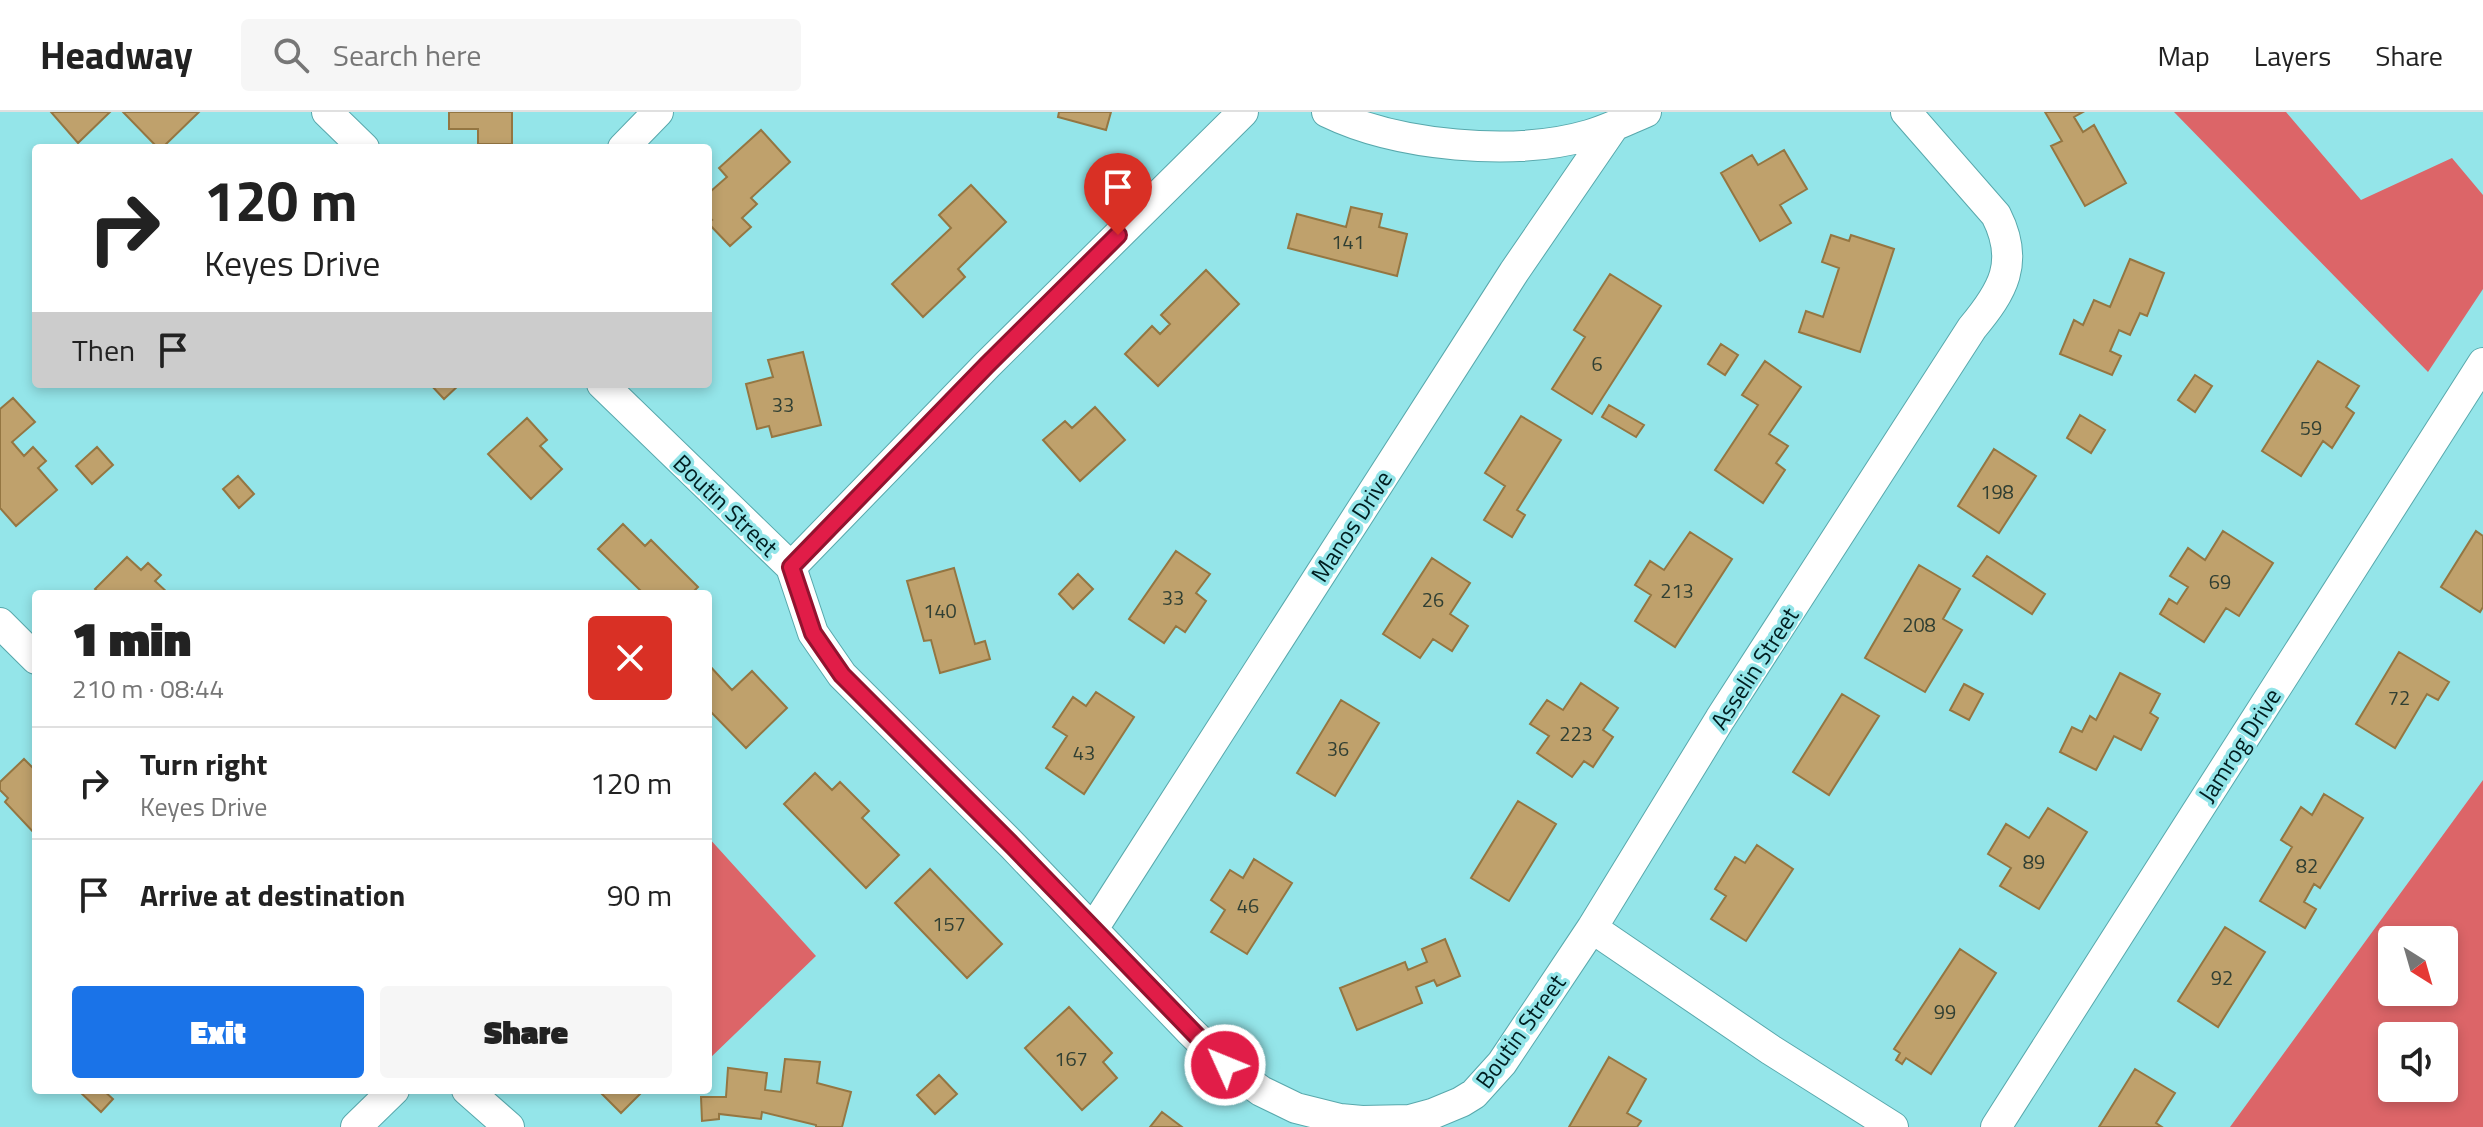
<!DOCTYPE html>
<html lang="en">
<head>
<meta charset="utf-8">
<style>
  :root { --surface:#fff; --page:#f6f6f6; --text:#222; --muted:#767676; --line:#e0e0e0; --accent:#1a73e8 }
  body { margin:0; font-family:"Titillium Web",sans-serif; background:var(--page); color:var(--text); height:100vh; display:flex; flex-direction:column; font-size:30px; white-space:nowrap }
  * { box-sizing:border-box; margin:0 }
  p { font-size:26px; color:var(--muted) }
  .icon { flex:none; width:44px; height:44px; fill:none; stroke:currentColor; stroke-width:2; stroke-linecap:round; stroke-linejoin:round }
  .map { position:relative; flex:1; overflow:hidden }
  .panel { position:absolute; left:32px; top:478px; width:680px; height:504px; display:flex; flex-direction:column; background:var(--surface); border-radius:8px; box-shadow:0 4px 12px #0003 }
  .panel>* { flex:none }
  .top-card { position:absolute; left:32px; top:32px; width:680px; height:244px; border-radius:8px; box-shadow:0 4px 12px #0003; background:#fff; color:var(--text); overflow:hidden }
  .needle { width:52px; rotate:143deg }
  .tools { position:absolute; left:2378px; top:814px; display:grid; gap:16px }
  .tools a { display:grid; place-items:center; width:80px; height:80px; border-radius:8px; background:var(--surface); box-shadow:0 4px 12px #0003; font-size:40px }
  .pin { position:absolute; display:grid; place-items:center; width:68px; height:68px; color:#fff; margin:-82px -34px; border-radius:50% 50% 50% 0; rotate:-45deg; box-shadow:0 0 8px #0007 }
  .pin .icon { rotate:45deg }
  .me { position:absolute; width:88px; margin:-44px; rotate:314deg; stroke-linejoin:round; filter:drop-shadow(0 0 6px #0008) }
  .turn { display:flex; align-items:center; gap:28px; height:168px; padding:0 40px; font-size:36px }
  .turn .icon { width:104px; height:104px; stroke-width:2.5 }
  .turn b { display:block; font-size:56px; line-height:68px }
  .then { display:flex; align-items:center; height:76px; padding:0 40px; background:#0003; gap:16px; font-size:30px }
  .round { display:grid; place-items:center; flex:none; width:84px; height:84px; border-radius:8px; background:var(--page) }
  .head { display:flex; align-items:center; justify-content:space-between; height:136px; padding:0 40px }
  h1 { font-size:48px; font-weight:800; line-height:60px }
  .action { display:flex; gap:16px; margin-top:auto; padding:16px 40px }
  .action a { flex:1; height:92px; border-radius:8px; background:var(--accent); color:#fff; font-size:32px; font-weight:800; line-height:92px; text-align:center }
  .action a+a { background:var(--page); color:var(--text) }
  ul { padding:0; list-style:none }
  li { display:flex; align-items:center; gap:24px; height:112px; padding:0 40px; border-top:2px solid var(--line) }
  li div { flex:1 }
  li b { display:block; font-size:30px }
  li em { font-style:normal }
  header { display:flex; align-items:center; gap:48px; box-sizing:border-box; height:112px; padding:0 40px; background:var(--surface); border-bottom:2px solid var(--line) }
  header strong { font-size:38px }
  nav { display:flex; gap:44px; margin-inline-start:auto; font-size:28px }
  .search { width:560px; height:72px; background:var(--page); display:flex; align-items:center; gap:20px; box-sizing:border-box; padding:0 28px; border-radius:8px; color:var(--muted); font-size:30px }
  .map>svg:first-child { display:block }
  .forest { fill:#dc6568; fill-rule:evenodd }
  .building { fill:#bfa16c; stroke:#947642; stroke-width:2 }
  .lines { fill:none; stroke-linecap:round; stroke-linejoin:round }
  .street-casing { stroke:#58a8ac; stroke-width:32 }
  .street { stroke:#fff; stroke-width:30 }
  .route-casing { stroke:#92132f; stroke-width:20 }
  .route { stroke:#e11d48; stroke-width:14 }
  .labels { text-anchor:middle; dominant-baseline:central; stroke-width:7; stroke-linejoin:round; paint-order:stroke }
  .number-label { font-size:20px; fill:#303f33 }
  .street-label { font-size:24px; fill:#001e20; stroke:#94e5e9 }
</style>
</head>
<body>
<header>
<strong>Headway</strong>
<div class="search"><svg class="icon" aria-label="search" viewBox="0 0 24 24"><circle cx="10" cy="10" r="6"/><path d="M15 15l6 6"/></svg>Search here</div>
<nav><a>Map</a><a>Layers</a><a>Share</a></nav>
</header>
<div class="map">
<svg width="2483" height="1015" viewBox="0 0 2483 1015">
  <rect width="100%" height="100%" fill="#94e5e9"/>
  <path class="forest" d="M2174,0H2286L2361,88L2452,46L2483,83V177L2428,260Z
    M2483,668V1015H2230ZM2392,828H2444V880H2392ZM2392,924H2444V976H2392Z
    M708,725L816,844L708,948Z"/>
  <path class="building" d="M51,0H110L78,31Z
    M123,0H199L162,36H158Z
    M449,0H512V32H478V17H449Z
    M1059,0H1111L1106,18L1058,5Z
    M2045,0H2083L2074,5L2083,20L2094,13L2126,71L2085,94L2051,34L2062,29Z
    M761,18L790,50L751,86L757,92L742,106L751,115L730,134L708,111L712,108L708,104V75L711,79L727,65L719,56Z
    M1784,38L1807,77L1780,93L1791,111L1760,129L1721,61L1752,43L1758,53Z
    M971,73L1006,110L958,157L965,165L923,205L892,172L951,116L939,103Z
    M1351,95L1382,102L1379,115L1407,122L1397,164L1288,136L1297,102L1346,115Z
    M1831,123L1849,129L1851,123L1894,137L1860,240L1799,220L1806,199L1823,205L1839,156L1822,150Z
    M2130,147L2164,161L2147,204L2140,201L2130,223L2119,218L2110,239L2121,244L2112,263L2060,242L2074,208L2083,213L2094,188L2110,195Z
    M1206,158L1239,192L1158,274L1125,242L1152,214L1160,222L1170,212L1161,203Z
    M1610,162L1661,194L1592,302L1552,277L1585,225L1574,218Z
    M1721,232L1738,243L1725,263L1708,252Z
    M803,240L821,313L772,325L769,314L757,317L746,272L773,265L768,248Z
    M1765,249L1801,275L1769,322L1788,334L1776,351L1785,358L1763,391L1715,358L1758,293L1742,283Z
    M2318,249L2359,274L2346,295L2354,301L2332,336L2323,329L2301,364L2262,339Z
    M2195,263L2212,274L2195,300L2178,288Z
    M430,272H460L444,287Z
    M13,286L35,310L12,330L24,344L33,335L46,349L38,356L57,378L16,414L0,396V297Z
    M1609,293L1644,313L1636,325L1602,305Z
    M1095,295L1125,328L1080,369L1043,328L1065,309L1072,316Z
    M2080,303L2105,318L2091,341L2067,326Z
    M1521,304L1561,328L1517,398L1525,403L1512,425L1484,408L1505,374L1485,361Z
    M527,306L547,328L540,334L562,357L531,387L488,342Z
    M97,335L113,353L92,372L76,354Z
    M1994,337L2036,364L1999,421L1958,394Z
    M238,364L254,382L239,396L223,377Z
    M623,412L645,434L651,428L698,475L691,482H644L598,437Z
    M2223,419L2273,451L2239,504L2226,496L2204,530L2160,502L2169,487L2177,492L2188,475L2170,464L2188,436L2205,448Z
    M2476,419L2483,424V495L2480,500L2441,475Z
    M1690,420L1732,447L1675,535L1635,509L1651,483L1635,473L1650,449L1664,458Z
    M1176,439L1210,462L1196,481L1206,489L1185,520L1176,514L1164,531L1129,507Z
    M1987,444L2045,482L2032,502L1973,464Z
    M127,445L141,458L148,451L161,463L155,469L169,482H100L95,477Z
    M1432,446L1470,471L1450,502L1468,514L1452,539L1433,527L1420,546L1383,522Z
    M1919,453L1960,477L1943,507L1962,518L1925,580L1865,546Z
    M954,456L975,532L985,529L990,547L940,561L931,528L924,529L907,469Z
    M1078,462L1093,477L1073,497L1059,482Z
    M2399,540L2449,570L2438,588L2427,582L2395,636L2356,612Z
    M708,552L732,578L752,559L787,596L746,636L711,600L708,602Z
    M2120,561L2160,582L2150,601L2158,606L2141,638L2114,624L2096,658L2060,640L2072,615L2082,620L2090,604L2096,608Z
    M1581,571L1618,596L1603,618L1613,625L1593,655L1584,649L1572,665L1537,641L1549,624L1530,612L1547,588L1563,598Z
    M1964,572L1983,582L1969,608L1950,598Z
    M1096,580L1134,605L1084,682L1046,656L1067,624L1053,615L1073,585L1086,594Z
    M1842,582L1879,604L1829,683L1793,660Z
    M1341,588L1379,611L1335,684L1297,661Z
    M24,647L36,659V723L5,690L8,686L0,678V670Z
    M815,661L832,678L840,670L869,699L862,706L899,743L866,776L784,692Z
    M2324,682L2363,706L2320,776L2314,772L2304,790L2316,797L2305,816L2260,789L2292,735L2281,728L2301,695L2312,703Z
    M1518,689L1556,712L1509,789L1471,766Z
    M2048,696L2087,720L2039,797L2000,774L2011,756L1988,742L2006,712L2029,726Z
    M1757,733L1793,757L1746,829L1711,807L1726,784L1715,777L1735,745L1745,751Z
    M1254,747L1292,771L1247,842L1211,820L1225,798L1211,788L1230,758L1243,766Z
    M930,757L1002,832L967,866L895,791Z
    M2225,815L2265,840L2218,915L2178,889Z
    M1445,827L1460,864L1437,874L1434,868L1416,875L1422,891L1357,918L1340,876L1405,850L1408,858L1427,850L1422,837Z
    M1960,837L1996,861L1931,962L1906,946L1902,952L1896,948L1900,941L1894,937Z
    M1069,895L1112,941L1103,950L1117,966L1082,998L1025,936Z
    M1609,945L1646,967L1627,1001L1641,1009L1637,1015H1569Z
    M785,947L820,950L817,971L851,980L842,1015H816V1013L762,1000L761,1007L719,1002V1007L702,1009L701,985H726L728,956L767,961L765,978L781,980Z
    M2135,957L2175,981L2156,1011L2162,1015H2099Z
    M939,963L957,982L935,1002L917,983Z
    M78,978H103L113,987L101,1000Z
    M598,978H644L621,1001Z
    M1162,1000L1182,1015H1150Z"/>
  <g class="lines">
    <g class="street-casing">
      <path id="street" d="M327,0L364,36
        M1327,0C1397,34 1514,45 1589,23C1609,17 1627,8 1646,0
        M623,36L658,0
        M602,272L791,455L813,521L842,563L1013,734L1189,918L1225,953L1261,979L1296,996L1340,1007L1362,1009L1410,1008L1432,1002L1461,990L1474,982L1502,951L1592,816
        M791,455L987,253L1243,0
        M0,511L36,547
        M1093,817L1514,160L1614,14
        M467,978L509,1015
        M356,1015L394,978
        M1893,1015L1771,938L1592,816L1720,607L1972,216C2003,179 2020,150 1996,103L1906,0
        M1996,1015L2483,251"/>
    </g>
    <use href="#street" class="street"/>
  </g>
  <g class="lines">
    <g class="route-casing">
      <path id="route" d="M1118,123L987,253L791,455L813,521L842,563L1013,734L1225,953"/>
    </g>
    <use href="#route" class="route"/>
  </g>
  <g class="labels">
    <g class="number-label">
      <text x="1348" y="129">141</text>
      <text x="1597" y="251">6</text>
      <text x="783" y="292">33</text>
      <text x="2311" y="315">59</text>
      <text x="1997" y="379">198</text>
      <text x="2220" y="469">69</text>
      <text x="1677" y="478">213</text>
      <text x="1173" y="485">33</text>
      <text x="1433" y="487">26</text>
      <text x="940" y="498">140</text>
      <text x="1919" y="512">208</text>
      <text x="2399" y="585">72</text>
      <text x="1576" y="621">223</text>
      <text x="1338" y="636">36</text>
      <text x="1084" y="640">43</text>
      <text x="2034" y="749">89</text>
      <text x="2307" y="753">82</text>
      <text x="1248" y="793">46</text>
      <text x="949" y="811">157</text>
      <text x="2222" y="865">92</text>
      <text x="1945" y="899">99</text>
      <text x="1071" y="946">167</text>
    </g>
    <g class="street-label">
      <text transform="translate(726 393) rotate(44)">Boutin Street</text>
      <text transform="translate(1351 414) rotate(-57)">Manos Drive</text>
      <text transform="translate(1754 556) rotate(-57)">Asselin Street</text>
      <text transform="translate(2239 633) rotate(-57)">Jamrog Drive</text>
      <text transform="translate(1520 919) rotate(-54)">Boutin Street</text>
    </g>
  </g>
</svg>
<div class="tools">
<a><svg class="needle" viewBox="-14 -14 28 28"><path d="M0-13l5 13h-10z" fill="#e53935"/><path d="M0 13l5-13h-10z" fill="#767676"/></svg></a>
<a><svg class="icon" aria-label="sound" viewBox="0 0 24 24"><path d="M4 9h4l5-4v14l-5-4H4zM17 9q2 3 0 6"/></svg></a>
</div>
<div class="pin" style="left:1118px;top:123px;background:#d93025"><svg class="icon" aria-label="arrive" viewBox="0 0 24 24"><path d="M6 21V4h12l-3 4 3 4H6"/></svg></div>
<svg class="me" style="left:1225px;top:953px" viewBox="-20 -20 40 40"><circle r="17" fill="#e11d48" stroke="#fff" stroke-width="3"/><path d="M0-11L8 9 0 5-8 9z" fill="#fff"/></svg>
<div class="top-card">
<div class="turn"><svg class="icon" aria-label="right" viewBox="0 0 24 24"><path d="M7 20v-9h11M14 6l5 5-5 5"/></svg><div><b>120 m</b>Keyes Drive</div></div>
<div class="then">Then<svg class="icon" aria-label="arrive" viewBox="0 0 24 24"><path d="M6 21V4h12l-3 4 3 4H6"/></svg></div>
</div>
<section class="panel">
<div class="head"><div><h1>1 min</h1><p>210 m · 08:44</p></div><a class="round" style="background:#d93025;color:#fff"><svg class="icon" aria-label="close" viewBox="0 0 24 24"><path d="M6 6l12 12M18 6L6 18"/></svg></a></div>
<ul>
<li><svg class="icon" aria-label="right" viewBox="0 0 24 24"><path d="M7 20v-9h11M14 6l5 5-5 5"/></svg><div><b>Turn right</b><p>Keyes Drive</p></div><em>120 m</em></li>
<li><svg class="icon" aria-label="arrive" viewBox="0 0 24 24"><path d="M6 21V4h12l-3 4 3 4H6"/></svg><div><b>Arrive at destination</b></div><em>90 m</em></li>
</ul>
<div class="action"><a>Exit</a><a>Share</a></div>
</section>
</div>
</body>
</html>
